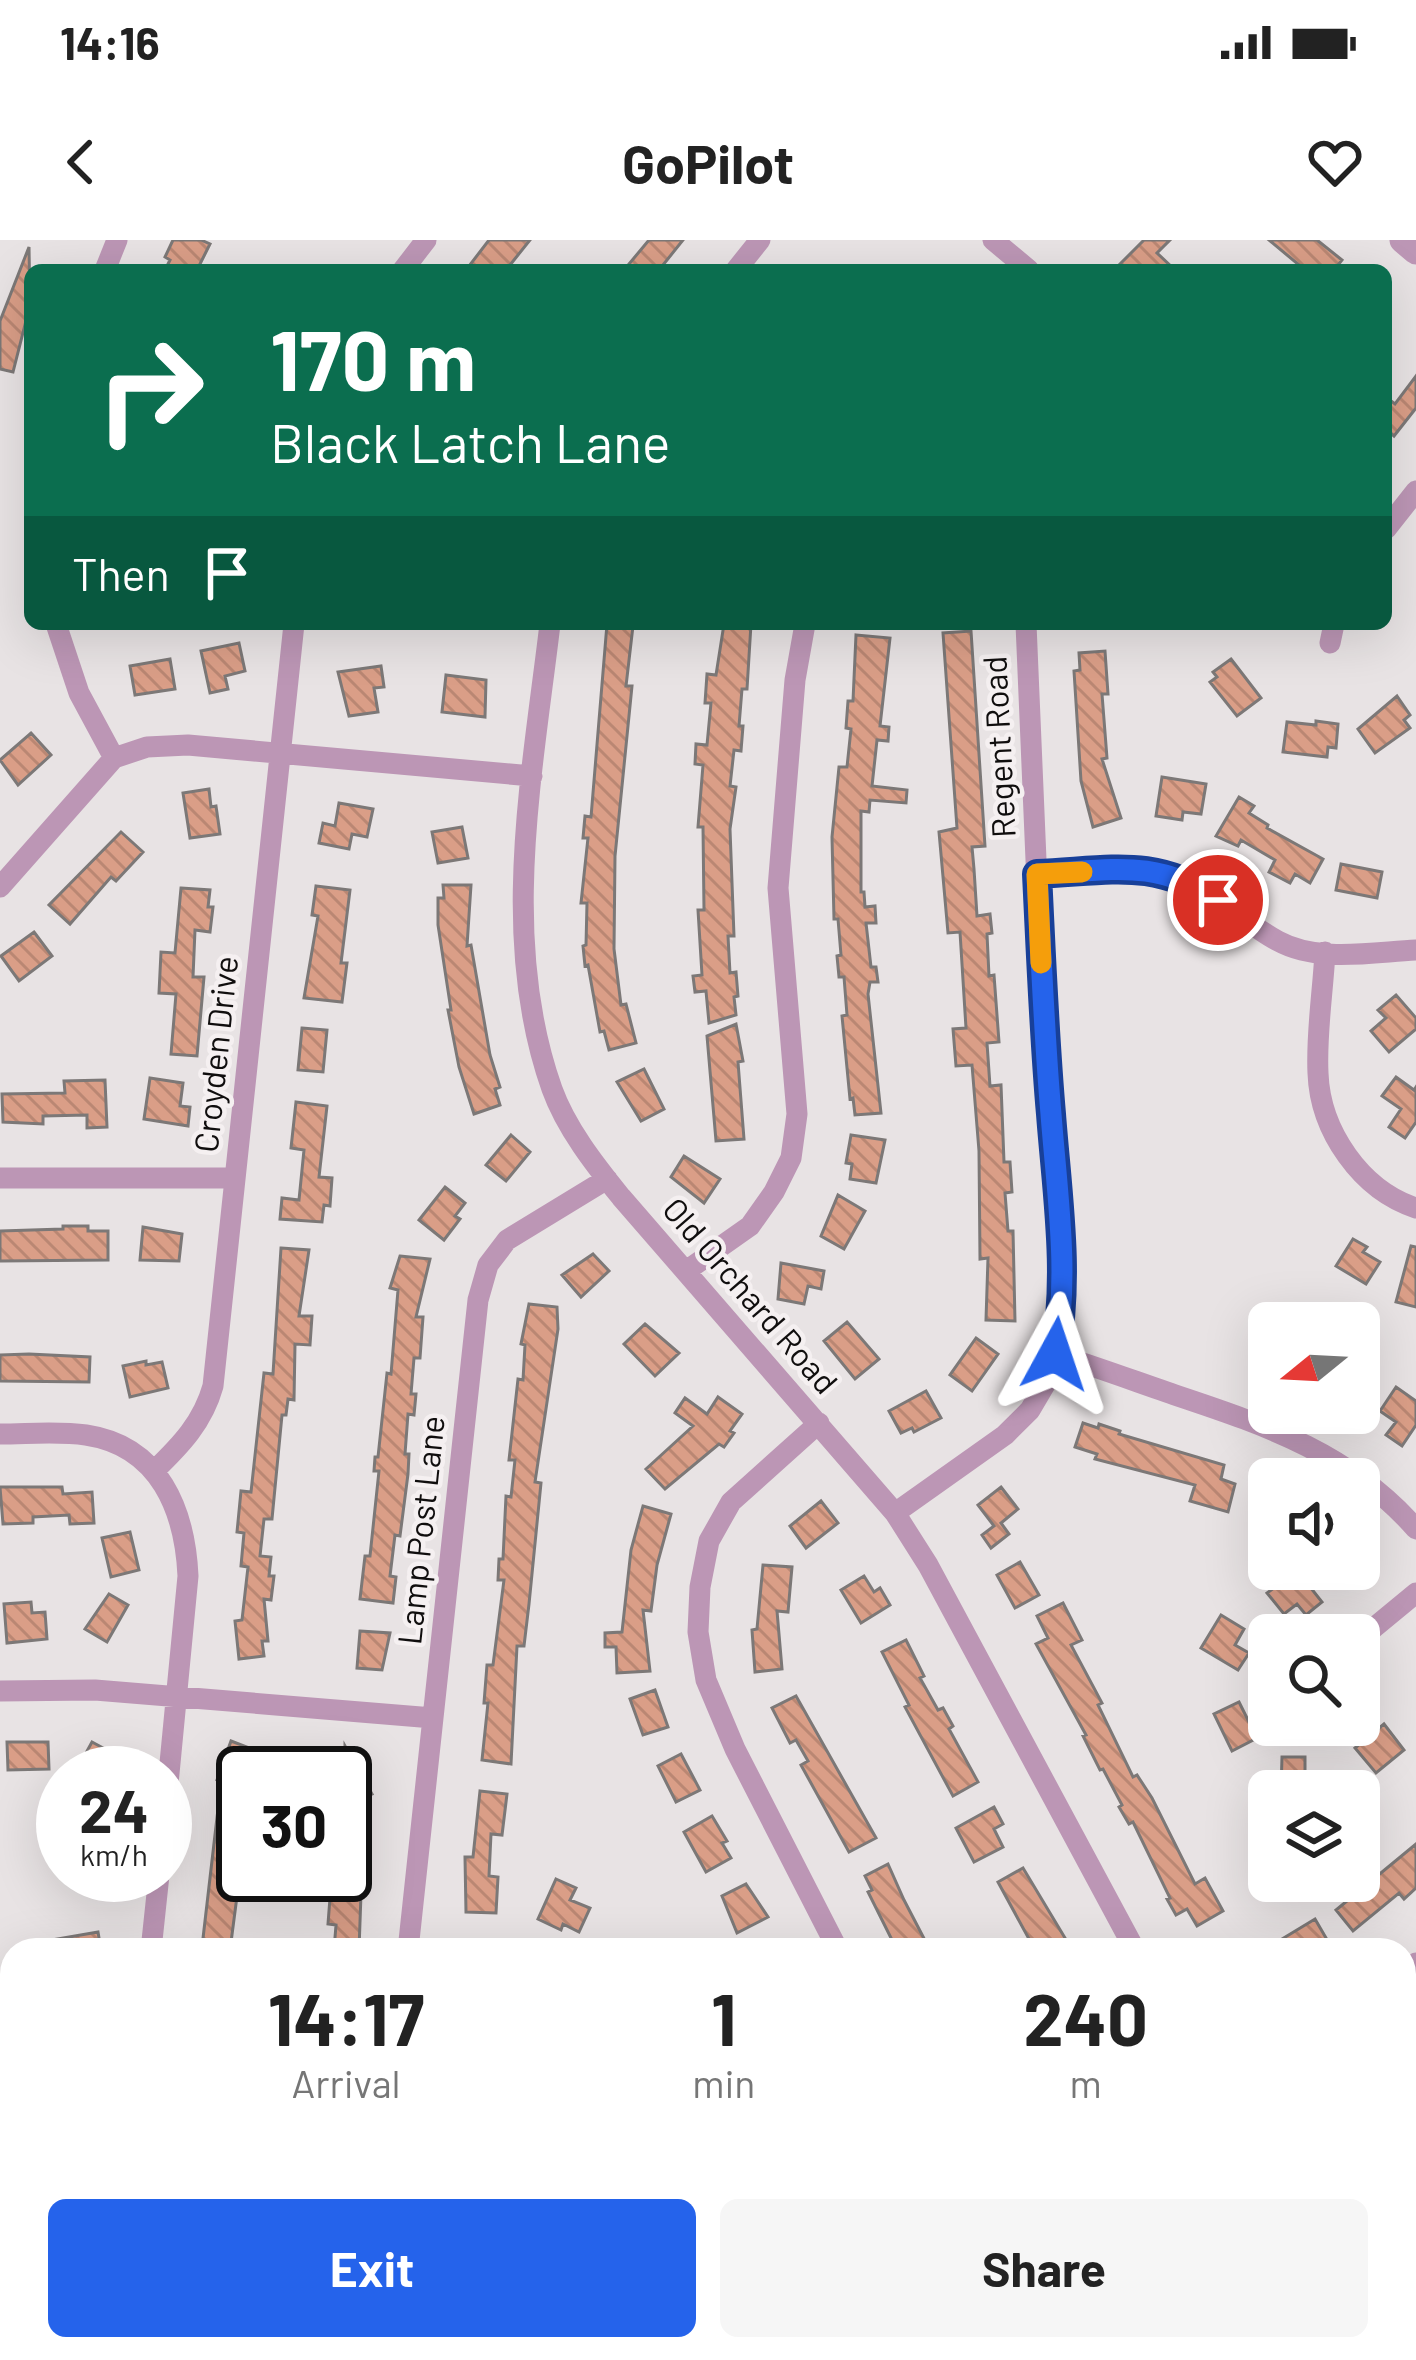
<!DOCTYPE html>
<html lang="en">
<head>
<meta charset="utf-8">
<style>
  :root { --surface:#fff; --page:#f6f6f6; --text:#222; --muted:#767676; --accent:#2563eb }
  body { margin:0; font-family:Barlow,sans-serif; background:var(--page); color:var(--text); height:100vh; display:flex; flex-direction:column; font-size:45px; white-space:nowrap }
  * { box-sizing:border-box; margin:0 }
  p { font-size:39px; color:var(--muted) }
  .icon { flex:none; width:66px; height:66px; fill:none; stroke:currentColor; stroke-width:2; stroke-linecap:round; stroke-linejoin:round }
  .map { position:relative; flex:1; overflow:hidden }
  .panel { position:absolute; left:0px; top:1698px; width:1416px; height:423px; display:flex; flex-direction:column; background:var(--surface); border-radius:36px 36px 0 0; box-shadow:0 12px 48px #0002 }
  .panel>* { flex:none }
  .banner { position:absolute; left:24px; top:24px; width:1368px; height:366px; border-radius:18px; box-shadow:0 12px 48px #0002; background:#0b6e4f; color:#fff; overflow:hidden }
  .needle { width:78px; rotate:252deg }
  .fabs { position:absolute; left:1248px; top:1062px; display:grid; gap:24px }
  .fabs a { display:grid; place-items:center; width:132px; height:132px; border-radius:18px; background:var(--surface); box-shadow:0 12px 48px #0002; font-size:60px }
  .speed { position:absolute; left:36px; top:1506px; display:flex; gap:24px; font-size:60px; font-weight:700; text-align:center }
  .speed>* { display:grid; place-content:center; width:156px; height:156px; border-radius:50%; background:var(--surface); box-shadow:0 12px 48px #0002; line-height:1 }
  .speed small { font-size:30px; font-weight:400 }
  .speed .limit { border:6px solid #111; border-radius:18px; background:#fff; color:#111 }
  .pin { position:absolute; display:grid; place-items:center; width:102px; height:102px; color:#fff; margin:-51px; border:6px solid #fff; border-radius:50%; box-shadow:0 3px 12px #0007 }
  .me { position:absolute; width:132px; margin:-66px; rotate:5deg; stroke-linejoin:round; filter:drop-shadow(0 0 9px #0008) }
  .turn { display:flex; align-items:center; gap:42px; height:252px; padding:0 48px; font-size:54px }
  .turn .icon { width:156px; height:156px; stroke-width:2.5 }
  .turn b { display:block; font-size:84px; line-height:102px }
  .then { display:flex; align-items:center; height:114px; padding:0 48px; background:#0003; gap:24px; font-size:45px }
  .eta { display:flex; justify-content:space-evenly; align-items:center; height:204px; text-align:center }
  .eta b { font-size:72px; font-weight:700; line-height:84px }
  .button { display:flex; gap:24px; margin-top:auto; padding:24px 48px }
  .button a { flex:1; height:138px; border-radius:18px; background:var(--accent); color:#fff; font-size:48px; font-weight:700; line-height:138px; text-align:center }
  .button a+a { background:var(--page); color:var(--text) }
  .status { display:flex; justify-content:space-between; align-items:center; height:84px; padding:0 60px; background:var(--surface); direction:ltr }
  .status svg { height:33px; fill:currentColor }
  header { display:flex; justify-content:space-between; align-items:center; height:156px; padding:0 48px; background:var(--surface); font-size:54px; font-weight:700 }
  .map>svg:first-child { display:block }
  .building { fill:url(#building-back-hatch); stroke:#7c7877; stroke-width:3 }
  .lines { fill:none; stroke-linecap:round; stroke-linejoin:round }
  .minor { stroke:#bc96b5; stroke-width:21 }
  .tertiary { stroke:#bc96b5; stroke-width:27 }
  .route-casing { stroke:#184099; stroke-width:30 }
  .route { stroke:#2563eb; stroke-width:21 }
  .slow { stroke:#f59e0b; stroke-width:21 }
  .labels { text-anchor:middle; dominant-baseline:central; stroke-width:9; stroke-linejoin:round; paint-order:stroke }
  .street-label { font-size:33px; fill:#100e0e; stroke:#f5f0f1 }
</style>
</head>
<body>
<div class="status"><b>14:16</b><svg viewBox="0 0 49 12"><path d="M0 12V9h3v3zM5 12V6h3v6zM10 12V3h3v9zM15 12V0h3v12zM26 1h20v11H26zM47 4h2v5h-2z"/></svg></div>
<header><svg class="icon" aria-label="back" viewBox="0 0 24 24"><path d="M15 5l-7 7 7 7"/></svg>GoPilot<svg class="icon" aria-label="heart" viewBox="0 0 24 24"><path d="M12 20l-8-8c-3-5 5-10 8-4 3-6 11-1 8 4z"/></svg></header>
<div class="map">
<svg width="1416" height="2120" viewBox="0 0 1416 2120">
  <defs>
    <pattern id="building-back-hatch" width="6" height="6" patternUnits="userSpaceOnUse" patternTransform="scale(3)"><rect width="6" height="6" fill="#da9e87"/><path d="M-1 5l2 2M0 0l6 6M5-1l2 2" fill="none" stroke="#ba8773"/></pattern>
  </defs>
  <rect width="100%" height="100%" fill="#e8e3e4"/>
  <path class="building" d="M173,0H201L210,4L197,30H165L170,20L165,17Z
    M489,0H530L506,30H466Z
    M649,0H683L659,30H624Z
    M1144,0H1170L1157,13L1175,30H1114Z
    M1269,0H1317L1342,20L1334,30H1305Z
    M29,7L30,65L13,132L0,129V81Z
    M1416,136V168L1394,196L1386,189V157L1395,164Z
    M607,384L633,386L626,446H632L615,616L614,709L621,765L626,764L636,803L609,810L604,791L600,792L588,725L585,726L583,706L586,705L587,663H581L588,598H583L585,576L591,577Z
    M724,384H751L747,449H742L739,486H743L741,511L734,510L730,546L736,547L730,589L734,696H728L730,733L736,732L738,756L734,757L736,775L709,783L706,751L695,752L693,736L702,735L698,670H704L703,587H698L703,525L695,524L696,504L707,505L711,463H705L707,434L716,435Z
    M971,391L985,606L972,607L974,629L977,676L990,674L992,693L987,694L989,736L994,735L999,802L987,803L990,846L1001,845L1004,922H1010L1012,952L1005,953L1008,991H1013L1015,1081L986,1080L988,1018L980,1019L979,911L972,825L956,826L953,789L966,788L960,692L948,693L939,592L957,588L943,393Z
    M856,395L890,398L880,486L889,487L888,501L877,500L872,546L907,550L906,563L870,560L869,572L861,571V652H864L865,667L875,666L876,683H866L871,727H876L878,742H870L868,754L881,873L855,875L853,858L850,859L842,776L847,775L844,737H839L837,716L841,715L838,679H834L832,597L839,527H847L851,489L846,488L848,461H853Z
    M239,403L245,431L225,436L228,449L210,453L201,411Z
    M1105,411L1108,454H1102L1107,518L1102,519L1121,578L1093,587L1081,541L1074,431L1080,430L1079,413Z
    M170,419L175,449L135,455L130,426Z
    M1231,419L1261,458L1237,476L1210,442L1217,437L1213,432Z
    M381,426L384,447L374,448L378,472L349,476L338,432Z
    M446,435L486,440L485,477L442,472Z
    M1397,456L1410,475L1404,480L1410,488L1375,513L1358,489Z
    M1316,481L1338,484L1336,508L1328,507L1327,517L1283,512L1287,482L1316,485Z
    M31,493L51,515L18,545L0,520Z
    M1162,537L1206,544L1201,574L1183,572L1182,580L1156,576Z
    M209,549L211,567L216,566L220,594L190,598L183,553Z
    M1239,557L1254,566L1249,573L1268,585L1267,588L1323,619L1310,643L1295,634L1290,643L1269,632L1275,620L1241,600L1238,606L1216,596Z
    M339,563L373,569L367,597L352,594L349,609L319,603L323,583L335,586Z
    M462,587L468,618L438,623L432,592Z
    M121,592L143,612L116,641L111,637L70,684L49,665Z
    M1341,624L1382,632L1377,658L1336,650Z
    M443,645H471L467,706L471,705L490,815L500,847L495,849L500,865L474,874L459,827L448,770H451L438,685V658H444Z
    M316,646L350,650L341,723H347L342,762L304,758L318,676L312,675Z
    M181,648L210,650L208,667H213L210,692L195,690L193,737H204L197,816L171,814L176,754L159,753L161,712L175,713Z
    M34,692L52,716L19,741L1,716Z
    M1396,755L1416,778V789L1389,812L1371,791L1386,778L1378,770Z
    M736,784L743,821L738,822L744,899L716,901L707,796Z
    M302,788L327,790L323,832L298,830Z
    M644,829L664,869L641,881L617,842Z
    M1396,837L1414,850L1416,847V882L1405,898L1389,887L1401,869L1382,856Z
    M150,838L183,843L180,866L190,867L188,886L144,879Z
    M105,840L107,887L87,888V875L43,876V884L3,882L2,854L65,853L64,841Z
    M296,862L327,866L319,937L332,938L330,966L324,965L322,982L280,979L282,958L299,960L304,910L291,908Z
    M511,895L530,912L506,941L486,925Z
    M851,895L885,900L876,943L850,939L852,924L846,923Z
    M684,916L720,939L704,963L671,937Z
    M445,947L465,963L455,976L460,979L444,1000L419,980Z
    M838,955L865,971L844,1009L821,996Z
    M63,986H88V991H108V1020L0,1021V991L63,989Z
    M143,987L182,994L179,1021L140,1020Z
    M1353,999L1367,1007L1363,1012L1380,1022L1366,1044L1336,1026Z
    M1411,1006L1416,1007V1067L1396,1062Z
    M281,1008L309,1010L299,1076H312L310,1105L295,1104L294,1160L288,1159L286,1175H282L272,1279H264L260,1316L271,1317L269,1336H274L271,1360L264,1359L268,1401H262L264,1416L239,1419L235,1381L242,1380L248,1327L241,1326L244,1293L237,1292L241,1251L251,1252L264,1133L273,1134Z
    M593,1014L609,1031L581,1057L562,1035Z
    M400,1016L430,1019L416,1077H423L420,1118H414L411,1154H416L414,1175L408,1174L405,1214H409L408,1234L400,1296L395,1295L390,1336L396,1337L393,1363L360,1359L365,1316H370L379,1231H374L375,1217H378L387,1133L391,1134L398,1050L390,1048Z
    M781,1023L824,1031L821,1049L808,1046L804,1064L778,1059Z
    M529,1064L557,1067L558,1089L535,1242L541,1243L529,1364L524,1406H517L511,1524L482,1520L488,1463H484L487,1425H493L504,1340H498L499,1319H503L506,1256L511,1257L515,1220H509L518,1139L523,1140L525,1105L521,1104Z
    M847,1082L879,1119L855,1139L824,1101Z
    M645,1084L679,1113L655,1136L624,1104Z
    M976,1098L998,1114L972,1151L950,1135Z
    M29,1114L90,1117L89,1142L0,1141V1115Z
    M146,1121V1125L162,1122L168,1148L130,1157L123,1126Z
    M1396,1147L1416,1161V1185L1402,1206L1386,1195L1396,1182L1380,1171Z
    M926,1151L941,1178L914,1192L912,1188L901,1193L889,1171Z
    M718,1157L742,1174L730,1191L734,1193L724,1207L719,1204L665,1249L646,1229L693,1186L675,1173L685,1158L707,1174Z
    M1083,1183L1098,1188L1099,1184L1120,1191L1119,1194L1224,1225L1221,1239L1235,1244L1228,1272L1190,1261L1195,1245L1095,1219L1097,1214L1075,1207Z
    M0,1247H62L63,1254L92,1252L94,1283L70,1284L69,1275L33,1277V1283L3,1284Z
    M1001,1247L1018,1269L1001,1283L1009,1294L991,1308L982,1295L994,1286L978,1265Z
    M821,1261L838,1283L806,1308L790,1286Z
    M643,1266L671,1274L657,1325L651,1371L643,1370L650,1431L617,1433L616,1407H605V1393L622,1392L631,1310Z
    M130,1292L139,1330L111,1337L102,1298Z
    M1020,1322L1039,1355L1015,1368L997,1335Z
    M763,1325L792,1327L788,1372L777,1371L782,1429L755,1432L752,1390L757,1389Z
    M1294,1333H1299L1322,1362L1306,1375L1297,1364L1284,1374L1267,1353Z
    M864,1336L874,1352L880,1348L890,1365L861,1383L841,1350Z
    M109,1354L128,1365L107,1402L85,1389Z
    M31,1362L32,1373L45,1372L47,1399L7,1403L4,1364Z
    M1063,1363L1082,1400L1071,1405L1102,1463L1098,1465L1133,1537L1137,1535L1152,1558L1195,1644L1205,1638L1223,1671L1197,1686L1187,1669L1176,1675L1167,1659L1170,1658L1133,1582L1129,1584L1119,1567L1122,1565L1103,1529L1100,1530L1083,1496L1086,1495L1036,1404L1048,1398L1037,1376Z
    M1221,1375L1244,1389L1235,1405L1249,1413L1238,1430L1201,1408Z
    M360,1391L390,1393L382,1430L357,1428Z
    M906,1400L924,1436L920,1438L938,1470L943,1468L953,1486L949,1489L978,1542L953,1556L905,1467L909,1465L882,1412Z
    M655,1450L668,1487L643,1495L630,1459Z
    M796,1456L876,1598L849,1612L801,1525L808,1521L796,1500L790,1503L772,1468Z
    M1239,1462L1257,1498L1232,1511L1214,1474Z
    M1384,1484L1404,1510L1376,1533L1355,1508Z
    M231,1501L260,1512L252,1533H243V1550L217,1540Z
    M7,1502H48L49,1529L8,1530Z
    M92,1502L127,1521L121,1533H75Z
    M345,1506L372,1554L345,1566Z
    M681,1514L700,1550L676,1562L658,1526Z
    M1282,1517H1305V1535H1323L1322,1551H1281Z
    M480,1551L507,1554L502,1595L491,1594L489,1636L498,1637L496,1673L466,1672L465,1617H473Z
    M994,1567L1003,1584L994,1589L1003,1607L974,1622L956,1588Z
    M218,1569L243,1572V1610L230,1710L202,1707Z
    M712,1576L727,1601L722,1603L731,1618L706,1632L684,1592Z
    M345,1587L365,1589L364,1607L369,1608L367,1627L362,1626L359,1710H334L336,1685L328,1684L331,1645L345,1646Z
    M1416,1604V1648L1404,1659L1399,1653L1353,1691L1336,1670Z
    M888,1624L904,1660L930,1710H897L868,1652L872,1650L865,1636Z
    M1023,1628L1068,1703L1057,1710H1035L998,1642Z
    M556,1639L576,1648L570,1660L590,1668L579,1692L563,1684L561,1690L538,1679Z
    M746,1644L768,1677L737,1693L722,1656Z
    M1315,1679L1333,1710H1288L1282,1699Z
    M98,1692L101,1710H40V1702Z"/>
  <g class="lines">
    <path class="minor" d="M993,0L1029,30
      M105,30L117,0
      M403,30L426,0
      M736,30L760,0
      M1386,289L1416,251
      M56,384L79,453L114,518
      M550,384C532,536 499,700 552,849C566,888 595,925 621,957L895,1273L928,1325L1135,1710
      M1330,403L1334,384
      M1037,634C1079,632 1127,622 1167,633C1210,645 1240,681 1278,701C1318,723 1373,712 1416,710
      M0,647L114,518L147,507L188,505L532,536
      M1325,712C1323,752 1316,793 1318,833C1320,891 1361,950 1416,968
      M0,938H235
      M686,1031L750,986L774,952L791,918L797,874L778,648L795,440L805,384
      M1055,1114C1097,1127 1137,1142 1178,1156C1268,1186 1352,1215 1416,1289
      M819,1183L731,1262L709,1301L700,1347L698,1392L706,1440L735,1509L838,1710
      M0,1194C28,1194 58,1191 86,1195C160,1206 185,1271 188,1336L165,1575
      M154,1231C181,1205 203,1182 213,1146L294,384
      M895,1273L1005,1195L1030,1170L1050,1136L1061,1084V1006L1043,785L1026,384
      M1359,1400L1416,1353
      M0,1451L95,1450L433,1478
      M151,1710L159,1635
      M408,1710L478,1060L488,1025L507,1000L607,939
      M1404,1732L1416,1723
      M0,1770L12,1771
      M1404,2040L1416,2039
      M0,2069L12,2070
      M759,2109L764,2120
      M1006,2109V2120
      M1268,2109V2120
      M367,2120L368,2109"/>
    <path class="tertiary" d="M1403,0L1416,11"/>
  </g>
  <g class="lines">
    <g class="route-casing">
      <path id="route" d="M1055,1114C1070,1035 1057,954 1051,874C1044,794 1041,714 1037,634C1110,631 1154,617 1218,660"/>
    </g>
    <use href="#route" class="route"/>
    <path class="slow" d="M1041,723L1037,634L1082,632"/>
  </g>
  <g class="labels">
    <g class="street-label">
      <text transform="translate(998 507) rotate(-93)">Regent Road</text>
      <text transform="translate(215 814) rotate(-84)">Croyden Drive</text>
      <text transform="translate(751 1055) rotate(49)">Old Orchard Road</text>
      <text transform="translate(420 1290) rotate(-84)">Lamp Post Lane</text>
    </g>
  </g>
</svg>
<div class="fabs">
<a><svg class="needle" viewBox="-14 -14 28 28"><path d="M0-13l5 13h-10z" fill="#e53935"/><path d="M0 13l5-13h-10z" fill="#767676"/></svg></a>
<a><svg class="icon" aria-label="sound" viewBox="0 0 24 24"><path d="M4 9h4l5-4v14l-5-4H4zM17 9q2 3 0 6"/></svg></a>
<a><svg class="icon" aria-label="search" viewBox="0 0 24 24"><circle cx="10" cy="10" r="6"/><path d="M15 15l6 6"/></svg></a>
<a><svg class="icon" aria-label="layers" viewBox="0 0 24 24"><path d="M12 4l9 5-9 5-9-5zM3 14l9 5 9-5"/></svg></a>
</div>
<div class="speed"><div>24<small>km/h</small></div><div class="limit">30</div></div>
<div class="pin" style="left:1218px;top:660px;background:#d93025"><svg class="icon" aria-label="arrive" viewBox="0 0 24 24"><path d="M6 21V4h12l-3 4 3 4H6"/></svg></div>
<svg class="me" style="left:1055px;top:1114px" viewBox="-20 -20 40 40"><path d="M0-17L14 15 0 8-14 15z" fill="#2563eb" stroke="#fff" stroke-width="4"/></svg>
<div class="banner">
<div class="turn"><svg class="icon" aria-label="right" viewBox="0 0 24 24"><path d="M7 20v-9h11M14 6l5 5-5 5"/></svg><div><b>170 m</b>Black Latch Lane</div></div>
<div class="then">Then<svg class="icon" aria-label="arrive" viewBox="0 0 24 24"><path d="M6 21V4h12l-3 4 3 4H6"/></svg></div>
</div>
<section class="panel">
<div class="eta">
<div><b>14:17</b><p>Arrival</p></div>
<div><b>1</b><p>min</p></div>
<div><b>240</b><p>m</p></div>
</div>
<div class="button"><a>Exit</a><a>Share</a></div>
</section>
</div>
</body>
</html>
